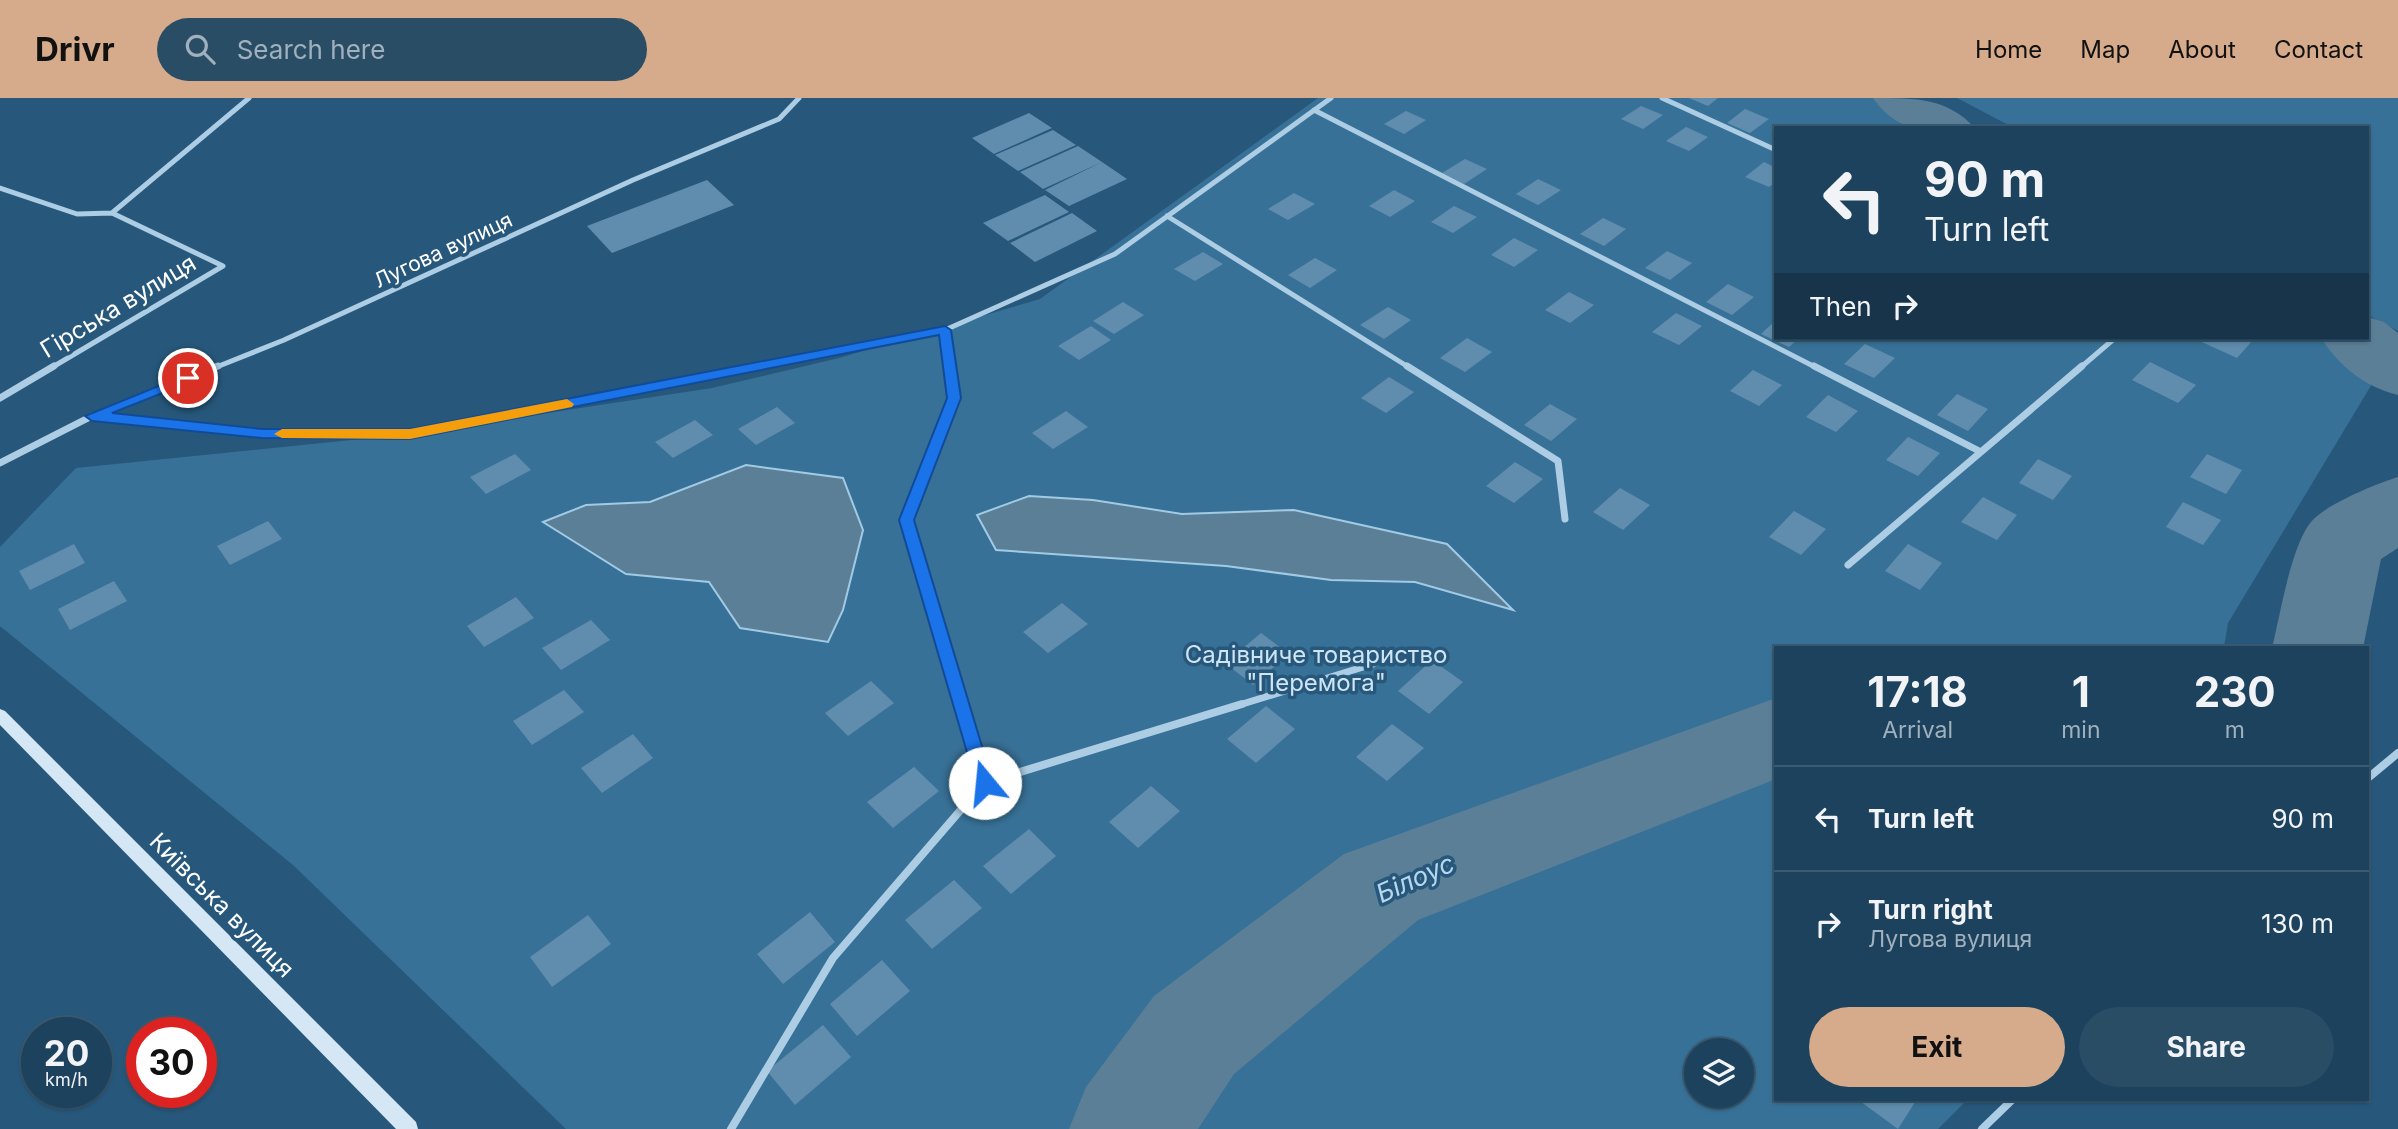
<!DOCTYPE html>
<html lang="en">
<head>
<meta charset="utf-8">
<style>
  :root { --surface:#1d425d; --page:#2a4d66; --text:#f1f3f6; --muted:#a0b0bc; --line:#3b5b72; --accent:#d6ab8b }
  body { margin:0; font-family:Inter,sans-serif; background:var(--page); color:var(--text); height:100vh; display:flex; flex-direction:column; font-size:26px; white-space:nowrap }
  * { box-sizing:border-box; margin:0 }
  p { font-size:23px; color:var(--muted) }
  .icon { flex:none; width:38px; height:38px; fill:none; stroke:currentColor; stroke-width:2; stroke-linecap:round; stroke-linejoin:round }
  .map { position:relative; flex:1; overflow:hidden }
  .side { position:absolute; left:1774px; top:548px; width:595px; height:455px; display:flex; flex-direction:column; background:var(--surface); border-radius:0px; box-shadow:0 2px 5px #0004,0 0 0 2px var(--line) }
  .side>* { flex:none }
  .hud { position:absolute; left:1774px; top:28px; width:595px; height:214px; border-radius:0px; box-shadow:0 2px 5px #0004,0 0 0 2px var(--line); background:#1d425d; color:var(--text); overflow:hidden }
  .buttons { position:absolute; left:1684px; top:940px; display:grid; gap:14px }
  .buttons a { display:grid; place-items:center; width:70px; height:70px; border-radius:50%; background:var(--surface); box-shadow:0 2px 5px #0004,0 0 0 2px var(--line); font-size:35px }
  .speed { position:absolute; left:21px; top:919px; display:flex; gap:14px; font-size:35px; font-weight:700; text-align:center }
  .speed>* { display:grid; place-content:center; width:91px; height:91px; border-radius:50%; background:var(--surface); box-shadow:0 2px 5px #0004,0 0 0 2px var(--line); line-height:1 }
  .speed small { font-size:18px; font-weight:400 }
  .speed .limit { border:10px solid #d22; background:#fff; color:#111 }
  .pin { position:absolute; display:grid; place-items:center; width:60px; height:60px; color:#fff; margin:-30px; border:4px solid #fff; border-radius:50%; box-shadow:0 2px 7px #0007 }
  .me { position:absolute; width:77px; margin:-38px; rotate:343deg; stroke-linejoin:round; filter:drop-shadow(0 0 5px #0008) }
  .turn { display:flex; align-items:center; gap:24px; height:147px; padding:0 35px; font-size:32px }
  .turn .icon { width:91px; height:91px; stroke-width:2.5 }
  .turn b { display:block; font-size:49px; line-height:60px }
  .then { display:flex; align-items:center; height:66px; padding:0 35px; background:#0003; gap:14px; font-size:26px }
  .eta { display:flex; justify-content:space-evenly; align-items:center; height:119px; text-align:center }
  .eta b { font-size:42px; font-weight:700; line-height:49px }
  .primary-button { display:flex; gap:14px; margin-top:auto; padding:14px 35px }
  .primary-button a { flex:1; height:80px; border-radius:42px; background:var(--accent); color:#111; font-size:28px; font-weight:700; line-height:80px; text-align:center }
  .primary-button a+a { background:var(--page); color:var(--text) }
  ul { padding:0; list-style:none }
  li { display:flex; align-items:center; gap:21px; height:105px; padding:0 35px; border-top:2px solid var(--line) }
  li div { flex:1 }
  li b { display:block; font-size:26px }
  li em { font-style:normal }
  header { display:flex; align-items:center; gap:42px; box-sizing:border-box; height:98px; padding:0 35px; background:var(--accent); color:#111 }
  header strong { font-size:33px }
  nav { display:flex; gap:38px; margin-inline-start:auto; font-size:24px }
  .search { width:490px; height:63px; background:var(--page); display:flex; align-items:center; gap:18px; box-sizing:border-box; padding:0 24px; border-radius:38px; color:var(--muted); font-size:26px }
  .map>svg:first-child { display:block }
  .green { fill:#387197; fill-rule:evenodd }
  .water { fill:#5b7f97; stroke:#a1cae5; stroke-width:2 }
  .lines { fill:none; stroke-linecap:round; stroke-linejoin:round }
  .river { fill:#5b7f97; fill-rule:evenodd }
  .building { fill:#608dad }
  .minor-far2 { stroke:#accde4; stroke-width:5 }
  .minor-far1 { stroke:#accde4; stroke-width:7 }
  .minor { stroke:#accde4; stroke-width:8 }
  .secondary { fill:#d5e7f4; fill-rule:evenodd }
  .route { fill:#1a73e8; stroke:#114b97; stroke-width:2 }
  .slow { fill:#f59e0b }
  .labels { text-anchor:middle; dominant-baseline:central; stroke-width:7; stroke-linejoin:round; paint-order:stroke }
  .far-street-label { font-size:21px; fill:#fff; stroke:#27587c }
  .street-label { font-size:24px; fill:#fff; stroke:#27587c }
  .park-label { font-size:24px; fill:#cfe5f4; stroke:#27587c }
  .water-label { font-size:26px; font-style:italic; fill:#b7d7ec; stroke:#27587c }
</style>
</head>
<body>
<header>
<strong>Drivr</strong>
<div class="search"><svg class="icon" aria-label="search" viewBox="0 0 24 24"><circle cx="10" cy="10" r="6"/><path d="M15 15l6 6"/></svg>Search here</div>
<nav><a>Home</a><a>Map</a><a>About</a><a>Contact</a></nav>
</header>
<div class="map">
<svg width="2398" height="1031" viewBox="0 0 2398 1031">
  <rect width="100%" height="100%" fill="#27587c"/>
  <path class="green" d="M1318,0H1887L1940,30H1776V240H2333L2384,266L2228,525L2224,549L1776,550V1001H1968L1938,1031H566L293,767L0,528V449L76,370L410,336L712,290L839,260L1040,201ZM1696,952H1741V998H1696Z
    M1957,0H2398V233L2368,217V30H2014Z"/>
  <path class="water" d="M746,367L843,380L863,432L843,512L828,544L740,530L709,484L626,476L543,424L586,407L650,404Z
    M1029,398L1093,402L1182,416L1294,412L1447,446L1513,512L1415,484L1331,482L1226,468L996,452L977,417Z"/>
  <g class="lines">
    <path class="river" d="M1873,0C1917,0 1947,0 1975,30C1931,30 1901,40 1873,0Z
      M2368,219L2384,224L2398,235V297C2364,288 2340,269 2321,240H2368Z
      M2398,379V450L2381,461L2363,550H2272C2280,518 2291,448 2311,424C2326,406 2376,386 2398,379Z
      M1776,600V681L1418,822L1234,976L1198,1031H1069L1086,989L1154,898L1344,756Z"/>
  </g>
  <path class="building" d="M1689,0H1718L1708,8Z
    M1641,8L1663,17L1643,31L1621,21Z
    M1745,11L1769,21L1750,35L1727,25Z
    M1406,13L1426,22L1404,36L1384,26Z
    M1029,15L1052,30L994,56L972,40Z
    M1686,29L1708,39L1689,53L1666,43Z
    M1053,32L1076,47L1018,73L995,57Z
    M1078,48L1102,64L1043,91L1020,74Z
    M1465,61L1487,71L1464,86L1442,75Z
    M1102,64L1127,81L1069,108L1045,92Z
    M1764,64L1776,70V84L1769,89L1745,79Z
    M1538,81L1561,92L1538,107L1516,96Z
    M707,82L734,107L612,155L587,128Z
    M1394,92L1415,103L1390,119L1369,108Z
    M1294,95L1315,106L1288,122L1268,111Z
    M1045,97L1069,114L1008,143L983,125Z
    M1454,108L1477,119L1453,135L1431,124Z
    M1072,115L1097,133L1035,164L1010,145Z
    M1603,120L1626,131L1604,148L1580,136Z
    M1514,140L1538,152L1514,169L1491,157Z
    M1667,153L1692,165L1670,182L1645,170Z
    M1203,154L1223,166L1195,183L1174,171Z
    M1315,160L1337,172L1310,190L1288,177Z
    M1728,186L1754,199L1732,217L1706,204Z
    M1569,194L1594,207L1570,225L1545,212Z
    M1123,204L1144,217L1114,236L1093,223Z
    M1388,209L1411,222L1384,241L1360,227Z
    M1676,215L1702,228L1679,247L1652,234Z
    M1776,222V240H1799L1789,249L1761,236Z
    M1091,228L1111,242L1079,262L1058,248Z
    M1467,240L1492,254L1465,274L1440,260Z
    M2193,240H2249L2253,242L2237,260Z
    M1865,246L1895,260L1874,280L1844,266Z
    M2150,264L2196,287L2178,305L2132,282Z
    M1753,272L1782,287L1759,308L1730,293Z
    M1389,279L1414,294L1386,315L1361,300Z
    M1957,296L1988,311L1968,333L1937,317Z
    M1828,297L1858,313L1836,334L1806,319Z
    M1550,306L1577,321L1551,343L1524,327Z
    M777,309L795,325L756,347L738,331Z
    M1066,313L1088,329L1053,351L1032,335Z
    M695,322L713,337L673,360L655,344Z
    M1908,339L1940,355L1918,378L1886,362Z
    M515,356L531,372L486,396L470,379Z
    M2207,356L2242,372L2226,396L2190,379Z
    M2038,361L2072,378L2053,402L2019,385Z
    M1515,364L1543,381L1514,405L1486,388Z
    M1620,390L1650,407L1623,432L1593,414Z
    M1983,399L2017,417L1997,442L1961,424Z
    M2183,404L2221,422L2203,447L2166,429Z
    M1794,413L1826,431L1801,457L1769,439Z
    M268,423L282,441L230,467L217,448Z
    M74,446L85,465L30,492L19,473Z
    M1908,446L1942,465L1920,492L1885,473Z
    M114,483L127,503L70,532L58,511Z
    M516,499L534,520L484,549L467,528Z
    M1062,505L1088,526L1048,555L1023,534Z
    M591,522L610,542L561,572L542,550Z
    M1261,535L1289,556L1253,587L1225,565Z
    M1432,562L1463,584L1429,616L1398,593Z
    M871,583L894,605L848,638L825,615Z
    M564,592L584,614L532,647L513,623Z
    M1266,608L1295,631L1256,665L1227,641Z
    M1392,626L1424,650L1387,683L1356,659Z
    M633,636L653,660L602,695L581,670Z
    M914,669L939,693L893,730L867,704Z
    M1151,688L1180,713L1138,750L1109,724Z
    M1029,731L1056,758L1011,796L983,768Z
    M954,782L982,810L932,851L905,822Z
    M810,814L835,844L783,886L757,856Z
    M588,817L611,846L552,889L530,859Z
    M882,862L910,893L857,938L830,906Z
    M823,927L851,959L795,1007L767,973Z
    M1857,1001H1917L1898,1031Z"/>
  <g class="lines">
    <path class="minor-far2" d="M1662,0L1776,52
      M1314,12L1817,270
      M0,90L77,116L112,115L249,0
      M1167,118L1410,270
      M945,232L950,270
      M51,270L223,168L112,115
      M214,270L284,242L633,82L779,21L799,0
      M750,270L945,232L1115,156L1331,0
      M2080,270L2115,240"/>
    <path class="minor-far1" d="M950,268L954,300L906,422L961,608
      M1407,268L1558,363L1565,421
      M1814,268L1981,354
      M0,300L54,268
      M96,317L218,268
      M0,365L92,318L262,336H410L759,268
      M1848,467L2082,268
      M1236,608L1373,566"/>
    <path class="minor" d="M2368,680L2398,655
      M984,685L1242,606
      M731,1031L833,860L984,685L961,606
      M1982,1031L2013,1001"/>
    <path class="secondary" d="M0,611L5,613L416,1024L418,1031H396L0,627Z"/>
  </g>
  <path class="route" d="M945,228L951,232L961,300L914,422L993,685L985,693L976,685L899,422L947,300L939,237L410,341L262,340L92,323L85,318L188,276L195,280L193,283L112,315L262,331H410Z"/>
  <path class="slow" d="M567,301L574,306L572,309L410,341L282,340L274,336L282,331H410Z"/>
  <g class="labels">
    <g class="far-street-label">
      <text transform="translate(443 152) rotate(-25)">Лугова вулиця</text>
    </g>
    <g class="street-label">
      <text transform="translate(118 208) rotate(-31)">Гірська вулиця</text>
      <text transform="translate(222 807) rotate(45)">Київська вулиця</text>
    </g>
    <g class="park-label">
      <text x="1316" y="556">Садівниче товариство<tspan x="1316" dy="28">"Перемога"</tspan></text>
    </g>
    <g class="water-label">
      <text transform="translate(1415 780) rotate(-24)">Білоус</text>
    </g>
  </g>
</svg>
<div class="buttons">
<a><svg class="icon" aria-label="layers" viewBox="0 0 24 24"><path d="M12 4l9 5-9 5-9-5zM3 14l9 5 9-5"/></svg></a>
</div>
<div class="speed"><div>20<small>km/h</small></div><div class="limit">30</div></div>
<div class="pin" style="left:188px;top:280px;background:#d93025"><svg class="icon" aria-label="arrive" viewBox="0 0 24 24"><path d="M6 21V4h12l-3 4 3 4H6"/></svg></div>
<svg class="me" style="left:985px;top:685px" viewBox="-20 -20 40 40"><circle r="19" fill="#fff"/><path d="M0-13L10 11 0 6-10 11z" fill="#1a73e8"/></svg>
<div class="hud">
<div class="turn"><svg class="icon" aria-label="left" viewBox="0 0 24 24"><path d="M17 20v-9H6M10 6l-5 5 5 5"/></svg><div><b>90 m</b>Turn left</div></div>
<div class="then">Then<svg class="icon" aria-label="right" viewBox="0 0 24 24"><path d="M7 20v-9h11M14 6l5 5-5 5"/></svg></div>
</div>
<section class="side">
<div class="eta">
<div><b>17:18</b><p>Arrival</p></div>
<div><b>1</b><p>min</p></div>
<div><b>230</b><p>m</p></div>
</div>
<ul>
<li><svg class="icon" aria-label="left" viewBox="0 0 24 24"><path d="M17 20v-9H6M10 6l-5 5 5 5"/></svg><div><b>Turn left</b></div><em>90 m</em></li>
<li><svg class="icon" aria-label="right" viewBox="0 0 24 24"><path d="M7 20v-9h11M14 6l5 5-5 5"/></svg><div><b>Turn right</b><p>Лугова вулиця</p></div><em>130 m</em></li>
</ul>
<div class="primary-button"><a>Exit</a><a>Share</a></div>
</section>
</div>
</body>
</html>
